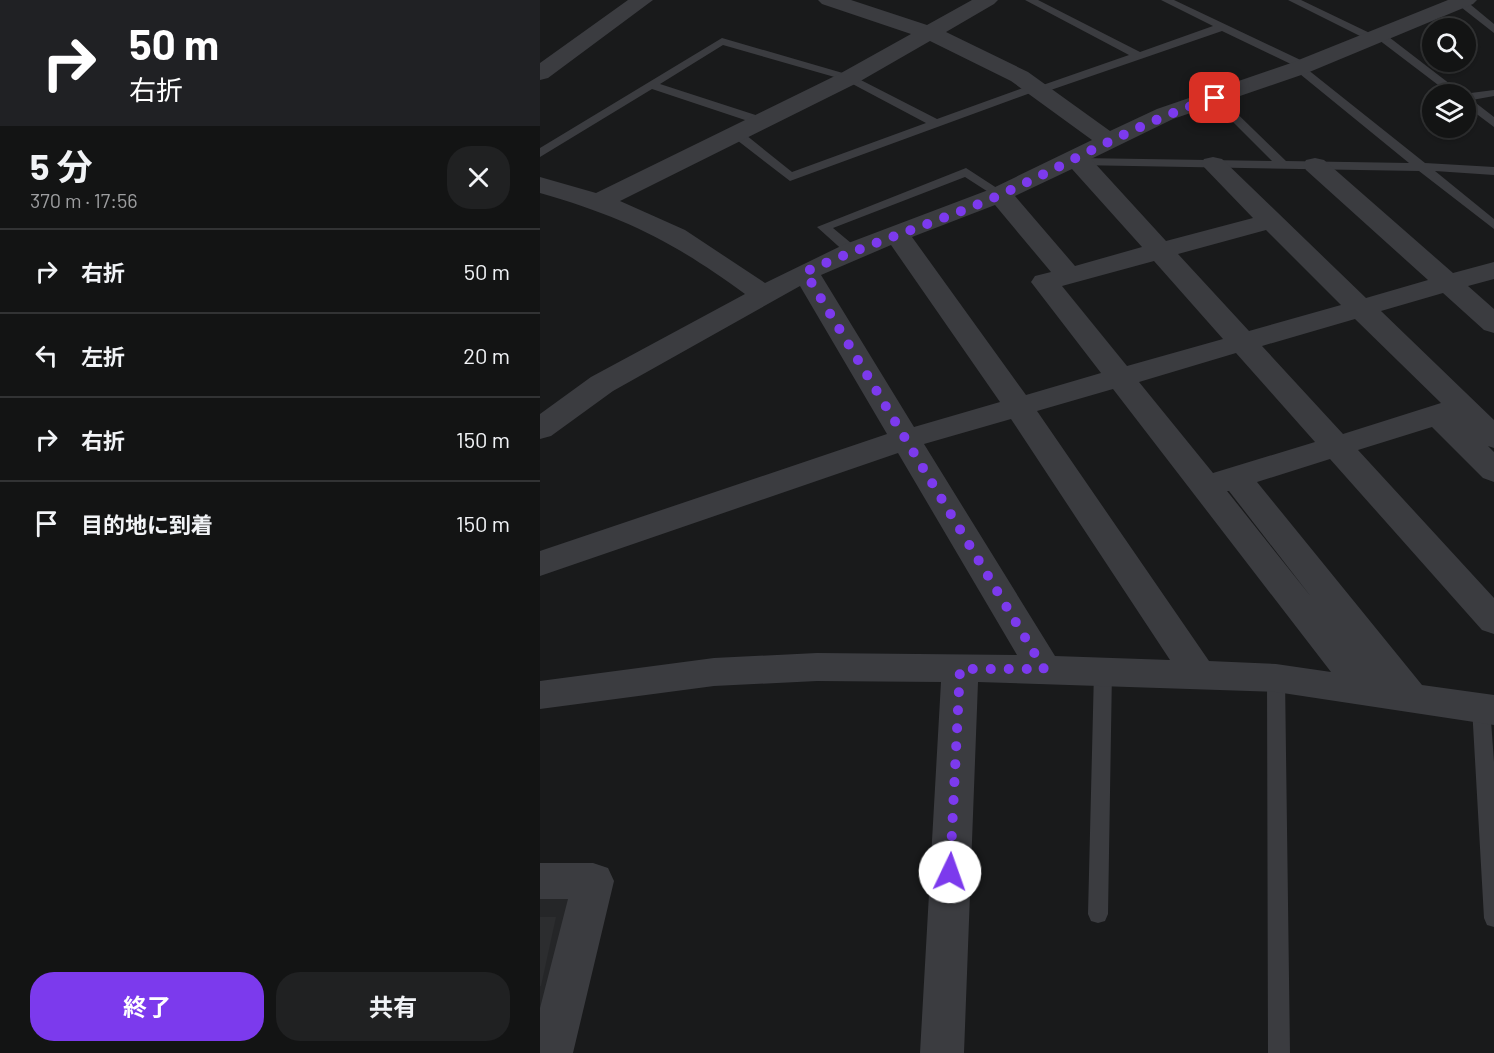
<!DOCTYPE html>
<html lang="ja">
<head>
<meta charset="utf-8">
<style>
  :root { --surface:#131414; --page:#202122; --text:#f1f3f6; --muted:#9d9ea0; --line:#323334; --accent:#7c3aed }
  body { margin:0; font-family:Barlow,"Noto Sans JP",sans-serif; background:var(--page); color:var(--text); height:100vh; display:flex; flex-direction:column; font-size:22px; white-space:nowrap }
  * { box-sizing:border-box; margin:0 }
  p { font-size:20px; color:var(--muted) }
  .icon { flex:none; width:33px; height:33px; fill:none; stroke:currentColor; stroke-width:2; stroke-linecap:round; stroke-linejoin:round }
  .map { position:relative; flex:1; overflow:hidden }
  .sheet { display:flex; flex-direction:column; background:var(--surface); width:540px }
  .sheet>* { flex:none }
  .top-card { background:#202124; color:#fff; overflow:hidden }
  .buttons { position:absolute; left:882px; top:18px; display:grid; gap:12px }
  .buttons a { display:grid; place-items:center; width:54px; height:54px; border-radius:50%; background:var(--surface); box-shadow:0 2px 4px #0004,0 0 0 2px var(--line); font-size:30px }
  .pin { position:absolute; display:grid; place-items:center; width:51px; height:51px; color:#fff; margin:-26px; border-radius:12px; box-shadow:0 3px 9px #0006 }
  .me { position:absolute; width:66px; margin:-33px; rotate:3deg; stroke-linejoin:round; filter:drop-shadow(0 0 4px #0008) }
  .turn { display:flex; align-items:center; gap:21px; height:126px; padding:0 30px; font-size:27px }
  .turn .icon { width:78px; height:78px; stroke-width:2.5 }
  .turn b { display:block; font-size:42px; line-height:51px }
  .round { display:grid; place-items:center; flex:none; width:63px; height:63px; border-radius:24px; background:var(--page) }
  .summary { display:flex; align-items:center; justify-content:space-between; height:102px; padding:0 30px }
  h1 { font-size:36px; font-weight:700; line-height:45px }
  .primary-button { display:flex; gap:12px; margin-top:auto; padding:12px 30px }
  .primary-button a { flex:1; height:69px; border-radius:24px; background:var(--accent); color:#fff; font-size:24px; font-weight:700; line-height:69px; text-align:center }
  .primary-button a+a { background:var(--page); color:var(--text) }
  ul { padding:0; list-style:none }
  li { display:flex; align-items:center; gap:18px; height:84px; padding:0 30px; border-top:2px solid var(--line) }
  li div { flex:1 }
  li b { display:block; font-size:22px }
  li em { font-style:normal }
  main { display:flex; flex:1; min-height:0 }
  .map>svg:first-child { display:block }
  .built { fill:#252628 }
  .building { fill:#2c2d2f }
  .lines { fill:none; stroke-linecap:round; stroke-linejoin:round }
  .lane { fill:#3b3c40; fill-rule:evenodd }
  .street { fill:#3b3c40; fill-rule:evenodd }
  .route { stroke:#7c3aed; stroke-width:10; stroke-dasharray:0 18 }
</style>
</head>
<body>
<main>
<section class="sheet">
<div class="top-card">
<div class="turn"><svg class="icon" aria-label="right" viewBox="0 0 24 24"><path d="M7 20v-9h11M14 6l5 5-5 5"/></svg><div><b>50 m</b>右折</div></div>
</div>
<div class="summary"><div><h1>5 分</h1><p>370 m · 17:56</p></div><a class="round"><svg class="icon" aria-label="close" viewBox="0 0 24 24"><path d="M6 6l12 12M18 6L6 18"/></svg></a></div>
<ul>
<li><svg class="icon" aria-label="right" viewBox="0 0 24 24"><path d="M7 20v-9h11M14 6l5 5-5 5"/></svg><div><b>右折</b></div><em>50 m</em></li>
<li><svg class="icon" aria-label="left" viewBox="0 0 24 24"><path d="M17 20v-9H6M10 6l-5 5 5 5"/></svg><div><b>左折</b></div><em>20 m</em></li>
<li><svg class="icon" aria-label="right" viewBox="0 0 24 24"><path d="M7 20v-9h11M14 6l5 5-5 5"/></svg><div><b>右折</b></div><em>150 m</em></li>
<li><svg class="icon" aria-label="arrive" viewBox="0 0 24 24"><path d="M6 21V4h12l-3 4 3 4H6"/></svg><div><b>目的地に到着</b></div><em>150 m</em></li>
</ul>
<div class="primary-button"><a>終了</a><a>共有</a></div>
</section>
<div class="map">
<svg width="954" height="1053" viewBox="0 0 954 1053">
  <rect width="100%" height="100%" fill="#191a1b"/>
  <path class="built" d="M0,897H35L0,1037Z"/>
  <path class="building" d="M0,917H16L1,986H0Z"/>
  <g class="lines">
    <path class="lane" d="M485,0H498L600,52L673,26L621,0H634L769,64L771,66L767,69L885,163L954,167V175L895,171L954,219V229L879,171L536,165L534,162L540,158L732,161L669,98L675,95L679,96L746,161L869,163L755,70V66L682,31L505,92L496,91L250,181L193,137V131H201L252,172L386,123L305,80L183,45L120,84L225,118V124H217L112,89L0,157V148L182,38L313,76L397,119L491,85L500,86L589,55Z
      M748,0H761L836,36L845,34L923,94L954,90V96L932,100L954,117V127L926,106V94H910L839,40L830,41Z
      M917,0H925L954,24V33L917,4Z
      M426,168L466,194L464,197H456L425,177L293,228L317,248V254H307L277,227Z
      M563,664L569,666L572,671L568,914L565,921L558,923L551,921L548,914L554,671L557,666Z
      M736,671L742,673L745,678L750,1053H728L727,678L730,673Z
      M941,700L948,702L950,707L954,762V927L947,925L944,918L932,707L934,702Z"/>
    <path class="street" d="M88,0H113L8,78L0,80V63Z
      M278,0H311L387,25L432,0H458L454,4L406,32L488,72L570,131L617,109L751,63L908,0H937L933,4L767,73L633,119L551,159L626,241L713,218L661,164L664,159L673,157L682,159L826,298L888,280L766,170L763,165L766,160L775,158L784,160L913,273L954,262V279L928,286L954,309V333L944,330L903,293L841,311L954,420V448L948,446L954,452V482L943,478L892,427L818,450L954,598V634L942,630L790,459L717,482L882,685L954,695V725L736,692L438,682L424,1053H380L401,682L277,681L174,686L0,709V681L174,658L277,653L477,655L358,453L0,576V551L347,434L260,286L73,391L11,436L0,439V414L51,377L205,294C134,242 84,217 0,193V177L56,193L301,73L371,34L282,4ZM390,41L471,81L552,140L451,189L303,245L225,283L145,230L80,201L317,83ZM532,169L602,247L535,266L475,196ZM455,205L511,272L495,276L491,282L561,373L486,395L372,237ZM726,230L801,305L709,331L638,254ZM351,245L460,402L374,427L281,275ZM614,261L683,339L587,366L522,286ZM815,319L901,403L803,434L722,346ZM696,353L775,442L673,473L599,382ZM573,389L791,672L736,664L669,661L497,411ZM471,419L630,660L515,656L384,444ZM687,491H689L772,598Z
      M0,863H53L68,868L74,881L33,1053H0V1008L28,899H0Z"/>
  </g>
  <g class="lines">
    <path class="route" d="M410,872L420,669H504L265,272C329,243 396,223 460,195C532,162 599,122 675,98"/>
  </g>
</svg>
<div class="buttons">
<a><svg class="icon" aria-label="search" viewBox="0 0 24 24"><circle cx="10" cy="10" r="6"/><path d="M15 15l6 6"/></svg></a>
<a><svg class="icon" aria-label="layers" viewBox="0 0 24 24"><path d="M12 4l9 5-9 5-9-5zM3 14l9 5 9-5"/></svg></a>
</div>
<div class="pin" style="left:675px;top:98px;background:#d93025"><svg class="icon" aria-label="arrive" viewBox="0 0 24 24"><path d="M6 21V4h12l-3 4 3 4H6"/></svg></div>
<svg class="me" style="left:410px;top:872px" viewBox="-20 -20 40 40"><circle r="19" fill="#fff"/><path d="M0-13L10 11 0 6-10 11z" fill="#7c3aed"/></svg>
</div>
</main>
</body>
</html>
